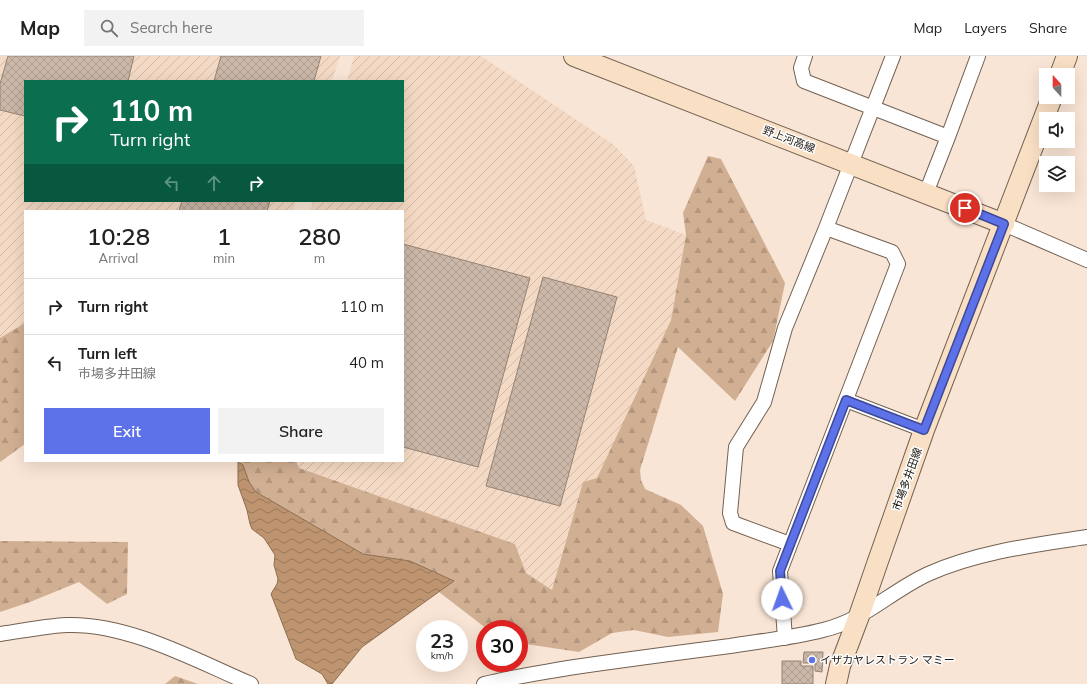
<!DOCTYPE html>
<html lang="en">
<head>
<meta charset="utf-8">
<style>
  :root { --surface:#fff; --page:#f2f2f2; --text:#222; --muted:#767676; --line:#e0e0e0; --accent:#5d71e8 }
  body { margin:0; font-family:Mulish,"Noto Sans JP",sans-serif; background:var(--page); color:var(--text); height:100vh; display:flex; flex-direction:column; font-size:15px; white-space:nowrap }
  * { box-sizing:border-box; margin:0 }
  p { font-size:13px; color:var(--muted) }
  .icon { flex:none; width:22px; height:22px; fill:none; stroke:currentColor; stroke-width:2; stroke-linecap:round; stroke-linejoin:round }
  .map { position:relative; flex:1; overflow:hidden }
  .details { position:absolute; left:24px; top:154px; width:380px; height:252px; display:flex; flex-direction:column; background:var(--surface); border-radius:0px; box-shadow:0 4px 16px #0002 }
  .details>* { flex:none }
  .guide { position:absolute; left:24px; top:24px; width:380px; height:122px; border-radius:0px; box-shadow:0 4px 16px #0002; background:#0b6e4f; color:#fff; overflow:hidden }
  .needle { width:26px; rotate:339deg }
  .tools { position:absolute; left:1039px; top:12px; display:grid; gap:8px }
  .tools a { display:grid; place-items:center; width:36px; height:36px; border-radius:0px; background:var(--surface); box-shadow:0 4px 16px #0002; font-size:20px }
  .speed { position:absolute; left:416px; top:564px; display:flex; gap:8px; font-size:20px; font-weight:700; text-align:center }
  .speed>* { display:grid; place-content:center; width:52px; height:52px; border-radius:50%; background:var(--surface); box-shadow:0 4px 16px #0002; line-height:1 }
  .speed small { font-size:10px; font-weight:400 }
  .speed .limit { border:6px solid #d22; background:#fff; color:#111 }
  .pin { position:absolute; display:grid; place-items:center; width:34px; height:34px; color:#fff; margin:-17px; border:2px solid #fff; border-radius:50%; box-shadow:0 1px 4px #0007 }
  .me { position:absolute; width:44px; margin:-22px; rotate:357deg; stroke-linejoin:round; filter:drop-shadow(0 0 3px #0008) }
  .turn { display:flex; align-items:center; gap:14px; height:84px; padding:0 20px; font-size:18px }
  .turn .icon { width:52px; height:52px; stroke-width:2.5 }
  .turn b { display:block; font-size:28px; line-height:34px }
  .lanes { display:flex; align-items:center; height:38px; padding:0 20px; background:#0003; justify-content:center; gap:20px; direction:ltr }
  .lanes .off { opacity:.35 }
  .eta { display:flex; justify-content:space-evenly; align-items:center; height:68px; text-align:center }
  .eta b { font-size:24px; font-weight:600; line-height:28px }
  .action { display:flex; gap:8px; margin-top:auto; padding:8px 20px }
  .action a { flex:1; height:46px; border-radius:0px; background:var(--accent); color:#fff; font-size:16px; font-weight:600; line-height:46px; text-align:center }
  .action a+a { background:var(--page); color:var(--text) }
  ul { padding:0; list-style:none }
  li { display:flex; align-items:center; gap:12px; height:56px; padding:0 20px; border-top:1px solid var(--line) }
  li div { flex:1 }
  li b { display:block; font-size:15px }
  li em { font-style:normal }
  header { display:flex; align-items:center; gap:24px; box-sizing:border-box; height:56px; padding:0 20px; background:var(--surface); border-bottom:1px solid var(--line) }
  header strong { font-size:19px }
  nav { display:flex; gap:22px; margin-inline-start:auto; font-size:14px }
  .search { width:280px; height:36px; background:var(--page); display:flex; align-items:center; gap:10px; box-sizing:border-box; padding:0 14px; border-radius:0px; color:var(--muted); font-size:15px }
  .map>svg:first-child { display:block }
  .industrial { fill:url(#industrial-furrows) }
  .forest { fill:url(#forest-firs) }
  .water { fill:url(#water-waves); stroke:#8d6e53 }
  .building { fill:url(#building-cross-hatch); stroke:#948273 }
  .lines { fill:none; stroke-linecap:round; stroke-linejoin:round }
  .street-casing { stroke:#726152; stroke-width:16 }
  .secondary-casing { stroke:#726152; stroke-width:22 }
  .street { stroke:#fff; stroke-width:14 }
  .secondary { stroke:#f9dfc3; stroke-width:20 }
  .route-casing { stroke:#3c4997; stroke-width:10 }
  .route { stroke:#5d71e8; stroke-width:7 }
  .poi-dot { fill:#5d71e8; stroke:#fff; stroke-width:1.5 }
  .labels { text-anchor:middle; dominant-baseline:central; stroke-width:3; stroke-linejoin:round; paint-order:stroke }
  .street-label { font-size:11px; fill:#1d1711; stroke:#fff }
  .poi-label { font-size:11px; fill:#1d1711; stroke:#fff; text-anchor:start }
</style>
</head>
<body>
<header>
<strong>Map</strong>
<div class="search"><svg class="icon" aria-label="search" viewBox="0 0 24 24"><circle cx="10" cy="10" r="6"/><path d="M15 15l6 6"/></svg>Search here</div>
<nav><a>Map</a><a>Layers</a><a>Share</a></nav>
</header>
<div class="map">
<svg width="1087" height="628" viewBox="0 0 1087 628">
  <defs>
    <pattern id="industrial-furrows" width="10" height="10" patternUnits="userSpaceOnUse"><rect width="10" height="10" fill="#f4dac4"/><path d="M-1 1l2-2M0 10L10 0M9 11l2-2" fill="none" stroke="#d1baa7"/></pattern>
    <pattern id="forest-firs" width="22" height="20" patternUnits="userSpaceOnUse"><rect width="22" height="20" fill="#d1af92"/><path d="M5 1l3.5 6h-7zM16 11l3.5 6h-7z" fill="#b3967d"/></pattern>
    <pattern id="water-waves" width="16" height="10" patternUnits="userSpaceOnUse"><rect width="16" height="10" fill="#bd946f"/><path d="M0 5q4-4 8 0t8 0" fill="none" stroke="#99785a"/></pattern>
    <pattern id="building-cross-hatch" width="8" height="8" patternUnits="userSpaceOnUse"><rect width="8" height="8" fill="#cbb8a8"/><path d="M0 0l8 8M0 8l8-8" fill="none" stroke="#ae9d90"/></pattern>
  </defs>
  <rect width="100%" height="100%" fill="#f9e5d5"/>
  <path class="industrial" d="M0,0H340L332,25H25V145H296L293,155H25V267L0,282Z
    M354,0H481L613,88L634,110L646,164L686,179L671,264L597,423L583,426L552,534L526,517L515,488L299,412L296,405H403V155H310L313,145H403V25H347Z"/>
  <path class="forest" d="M708,100L721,103L785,227L773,285L735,345L678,291L640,414L641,424L645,433L681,449L703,470L723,538L718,576L668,581L634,574L612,577L579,596L519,587V573H487L439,536L454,525L410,505L363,498L256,436L249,426L243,409L237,405H296L299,412L515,488L526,517L552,534L583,426L597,422L671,264L686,179L683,157Z
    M25,267V388L0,406V282Z
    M0,485L128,486L127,538L107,548L79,526L30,546L0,556Z
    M175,620L198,628H165Z"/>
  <path class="water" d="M238,406L243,409L249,426L256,436L363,498L410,505L454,525L362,591L332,628H328L322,618L296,603L271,538L277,528L278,523L274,509L275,499L264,482L252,473L250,468L247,454L238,429Z"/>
  <path class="building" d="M8,0H134L128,25H25V60L0,54V28Z
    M221,0H321L314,25H214Z
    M182,145H270L267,155H179Z
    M403,188L530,222L478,411L403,391Z
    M543,221L617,241L560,450L486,430Z
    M804,596H823L822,616L815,615V607H803Z
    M782,605H801V610H813V628H782Z"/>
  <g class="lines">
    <g class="street-casing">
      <path id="street" d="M805,0L801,12L804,25L948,81
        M926,137L948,81L978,0
        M1004,168L1087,204
        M846,344L924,374
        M790,488L733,467L730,457L736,391L764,346L785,272L826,172L893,0
        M0,578C22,575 45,570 67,569C128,567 195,604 251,628
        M785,582L780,515L898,208L892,196L826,172
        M484,628C512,621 540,617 568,612C622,604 676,597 730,590C761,585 792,582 823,574C863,565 891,535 928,518C977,496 1034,489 1087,481"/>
    </g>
    <g class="secondary-casing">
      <path id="secondary" d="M574,0L1004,168
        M1060,19L1067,0
        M836,628L840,610L859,560L877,508L924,374L1052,41"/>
    </g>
    <use href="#street" class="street"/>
    <use href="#secondary" class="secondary"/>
  </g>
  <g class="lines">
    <g class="route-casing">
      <path id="route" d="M782,543L780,515L846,344L924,374L1004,168L965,152"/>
    </g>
    <use href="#route" class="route"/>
  </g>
  <circle class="poi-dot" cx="812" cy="604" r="4"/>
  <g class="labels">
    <g class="street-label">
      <text transform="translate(789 83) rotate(21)">野上河高線</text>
      <text transform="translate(907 423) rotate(-70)">市場多井田線</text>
    </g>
    <g class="poi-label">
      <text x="820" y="604">イザカヤレストラン マミー</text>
    </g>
  </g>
</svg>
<div class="tools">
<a><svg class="needle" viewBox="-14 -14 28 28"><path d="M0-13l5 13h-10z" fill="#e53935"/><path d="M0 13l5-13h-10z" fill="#767676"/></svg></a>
<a><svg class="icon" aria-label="sound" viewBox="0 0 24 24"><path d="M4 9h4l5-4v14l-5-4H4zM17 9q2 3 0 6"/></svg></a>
<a><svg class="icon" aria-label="layers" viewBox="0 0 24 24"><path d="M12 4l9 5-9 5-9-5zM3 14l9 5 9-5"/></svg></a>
</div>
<div class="speed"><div>23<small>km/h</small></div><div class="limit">30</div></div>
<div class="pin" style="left:965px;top:152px;background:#d93025"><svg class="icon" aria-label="arrive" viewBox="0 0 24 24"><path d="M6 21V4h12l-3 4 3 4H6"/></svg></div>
<svg class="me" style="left:782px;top:543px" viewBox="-20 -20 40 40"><circle r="19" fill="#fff"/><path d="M0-13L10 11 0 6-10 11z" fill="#5d71e8"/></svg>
<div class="guide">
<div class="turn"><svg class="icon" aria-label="right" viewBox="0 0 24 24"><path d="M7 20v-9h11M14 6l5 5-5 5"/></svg><div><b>110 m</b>Turn right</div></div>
<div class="lanes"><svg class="icon off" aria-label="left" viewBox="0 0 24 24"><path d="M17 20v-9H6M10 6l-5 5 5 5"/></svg><svg class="icon off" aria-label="ahead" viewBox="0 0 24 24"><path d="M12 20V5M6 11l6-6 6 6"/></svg><svg class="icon" aria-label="right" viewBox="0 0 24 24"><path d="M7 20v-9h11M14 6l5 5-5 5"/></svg></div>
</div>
<section class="details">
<div class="eta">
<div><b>10:28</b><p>Arrival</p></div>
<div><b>1</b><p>min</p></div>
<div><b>280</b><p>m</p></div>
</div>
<ul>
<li><svg class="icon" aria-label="right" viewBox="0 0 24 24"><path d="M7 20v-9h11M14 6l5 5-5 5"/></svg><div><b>Turn right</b></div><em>110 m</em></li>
<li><svg class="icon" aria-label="left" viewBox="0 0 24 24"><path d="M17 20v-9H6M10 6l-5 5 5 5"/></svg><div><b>Turn left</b><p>市場多井田線</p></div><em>40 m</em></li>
</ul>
<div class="action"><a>Exit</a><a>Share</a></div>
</section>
</div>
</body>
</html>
